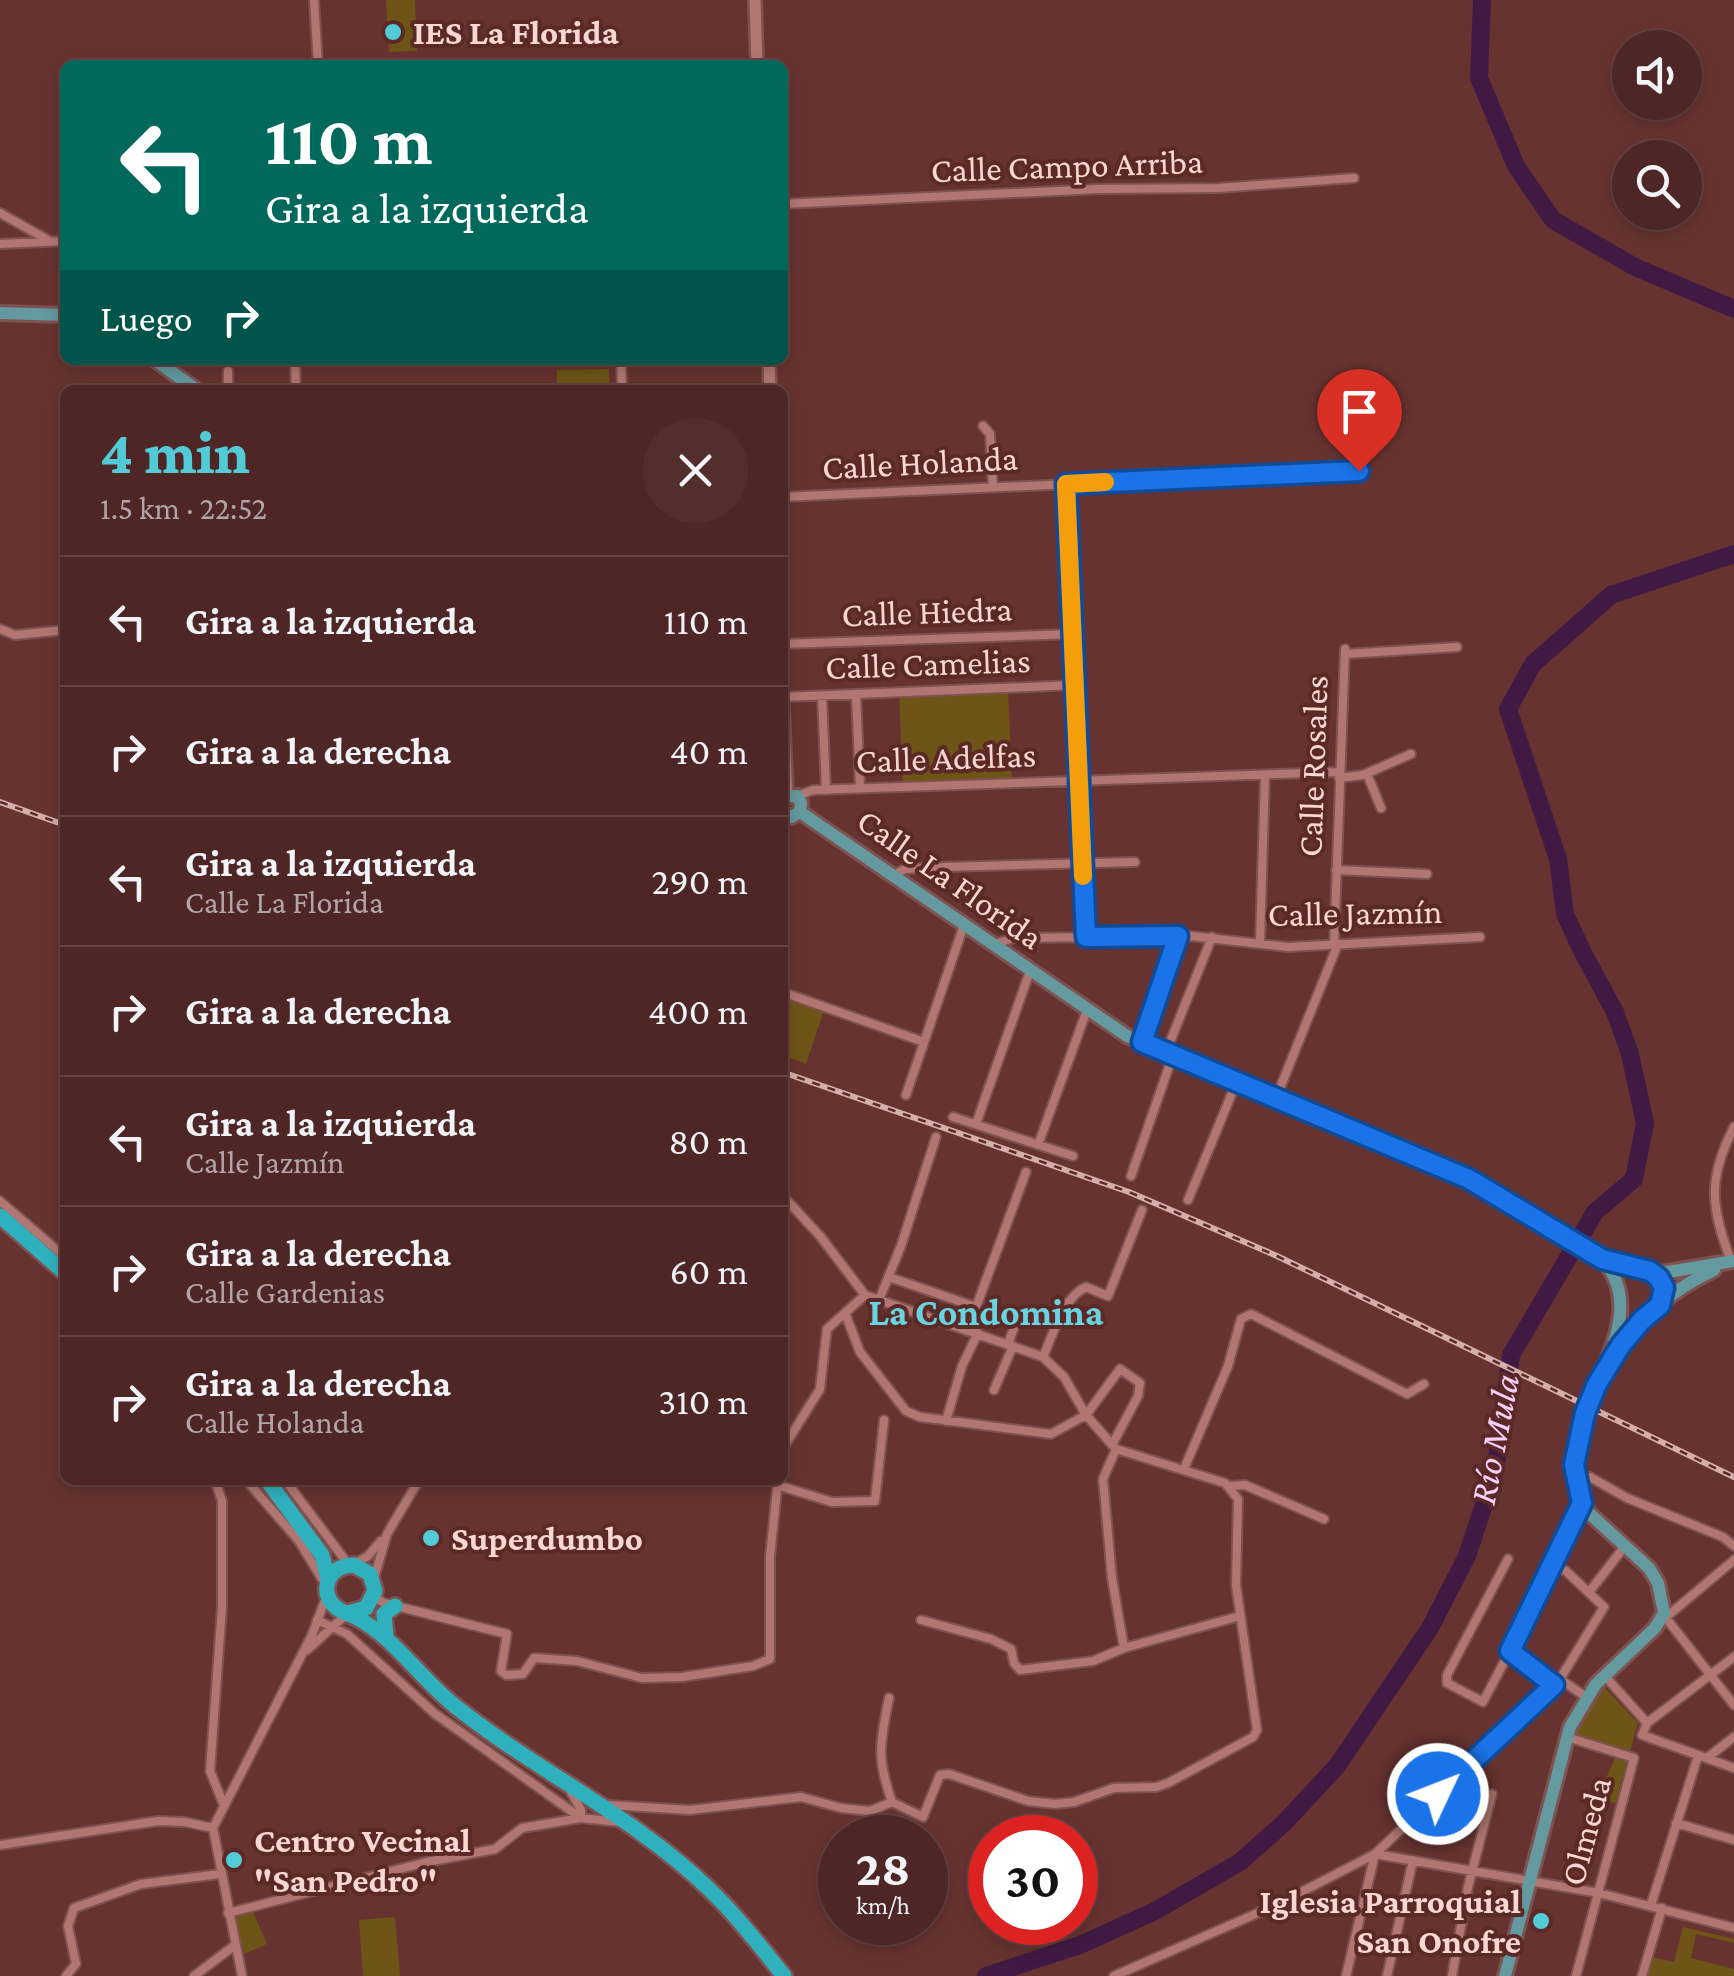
<!DOCTYPE html>
<html lang="es">
<head>
<meta charset="utf-8">
<style>
  :root { --surface:#4d2625; --page:#542e2d; --text:#f1f3f6; --muted:#b3a5a7; --line:#644342; --accent:#52cbd7 }
  body { margin:0; font-family:"Crimson Pro",serif; background:var(--page); color:var(--text); height:100vh; display:flex; flex-direction:column; font-size:38px; white-space:nowrap }
  * { box-sizing:border-box; margin:0 }
  p { font-size:32px; color:var(--muted) }
  .icon { flex:none; width:55px; height:55px; fill:none; stroke:currentColor; stroke-width:2; stroke-linecap:round; stroke-linejoin:round }
  .map { position:relative; flex:1; overflow:hidden }
  .side { position:absolute; left:60px; top:385px; width:728px; height:1100px; display:flex; flex-direction:column; background:var(--surface); border-radius:15px; box-shadow:0 5px 15px #0003,0 0 0 2px var(--line) }
  .side>* { flex:none }
  .guide { position:absolute; left:60px; top:60px; width:728px; height:305px; border-radius:15px; box-shadow:0 5px 15px #0003,0 0 0 2px var(--line); background:#00695c; color:#fff; overflow:hidden }
  .tools { position:absolute; left:1612px; top:30px; display:grid; gap:20px }
  .tools a { display:grid; place-items:center; width:90px; height:90px; border-radius:50%; background:var(--surface); box-shadow:0 5px 15px #0003,0 0 0 2px var(--line); font-size:50px }
  .speed { position:absolute; left:818px; top:1815px; display:flex; gap:20px; font-size:50px; font-weight:700; text-align:center }
  .speed>* { display:grid; place-content:center; width:130px; height:130px; border-radius:50%; background:var(--surface); box-shadow:0 5px 15px #0003,0 0 0 2px var(--line); line-height:1 }
  .speed small { font-size:25px; font-weight:400 }
  .speed .limit { border:15px solid #d22; background:#fff; color:#111 }
  .pin { position:absolute; display:grid; place-items:center; width:85px; height:85px; color:#fff; margin:-102px -42px; border-radius:50% 50% 50% 0; rotate:-45deg; box-shadow:0 0 10px #0007 }
  .pin .icon { rotate:45deg }
  .me { position:absolute; width:110px; margin:-55px; rotate:47deg; stroke-linejoin:round; filter:drop-shadow(0 0 8px #0008) }
  .turn { display:flex; align-items:center; gap:35px; height:210px; padding:0 40px; font-size:45px }
  .turn .icon { width:130px; height:130px; stroke-width:2.5 }
  .turn b { display:block; font-size:70px; line-height:85px }
  .then { display:flex; align-items:center; height:95px; padding:0 40px; background:#0003; gap:20px; font-size:38px }
  .round { display:grid; place-items:center; flex:none; width:105px; height:105px; border-radius:52px; background:var(--page) }
  .overview { display:flex; align-items:center; justify-content:space-between; height:170px; padding:0 40px }
  h1 { font-size:60px; font-weight:800; line-height:75px; color:var(--accent) }
  ul { padding:0; list-style:none }
  li { display:flex; align-items:center; gap:30px; height:130px; padding:0 40px; border-top:2px solid var(--line) }
  li div { flex:1 }
  li b { display:block; font-size:38px }
  li em { font-style:normal }
  .map>svg:first-child { display:block }
  .green { fill:#6e5416 }
  .lines { fill:none; stroke-linecap:round; stroke-linejoin:round }
  .river { stroke:#411a44; stroke-width:18 }
  .street-casing { stroke:#7e5250; stroke-width:12 }
  .secondary-casing { stroke:#7e5250; stroke-width:16 }
  .primary-casing { stroke:#7e5250; stroke-width:18 }
  .highway-casing { stroke:#7e5250; stroke-width:20 }
  .street { stroke:#b17671; stroke-width:8 }
  .secondary { stroke:#b17671; stroke-width:11 }
  .primary { stroke:#63999f; stroke-width:12 }
  .highway { stroke:#2fb1bd; stroke-width:15 }
  .rail-casing { stroke:#d5aeac; stroke-width:6 }
  .rail { stroke:#5b2926; stroke-width:2.5; stroke-dasharray:8; stroke-linecap:butt }
  .route-casing { stroke:#114b97; stroke-width:25 }
  .route { stroke:#1a73e8; stroke-width:18 }
  .slow { stroke:#f59e0b; stroke-width:18 }
  .poi-dot { fill:#52cbd7; stroke:#5b2926; stroke-width:4 }
  .labels { text-anchor:middle; dominant-baseline:central; stroke-width:8; stroke-linejoin:round; paint-order:stroke }
  .poi-label { font-size:35px; font-weight:bold; fill:#f9d7d4; stroke:#5b2926; text-anchor:start }
  .street-label { font-size:35px; fill:#f9d7d4; stroke:#5b2926 }
  .neighbourhood-label { font-size:38px; font-weight:bold; fill:#69d4e0; stroke:#5b2926 }
  .water-label { font-size:38px; font-style:italic; fill:#f8d1fb; stroke:#5b2926 }
</style>
</head>
<body>
<div class="map">
<svg width="1734" height="1976" viewBox="0 0 1734 1976">
  <rect width="100%" height="100%" fill="#673331"/>
  <path class="green" d="M386,0H415L417,51L389,52Z
    M609,369L610,390H557V370Z
    M1008,688L1012,782L903,787L899,693Z
    M782,992L825,1007L806,1064L783,1055Z
    M1604,1687L1638,1723L1615,1804L1597,1798L1616,1756L1568,1742Z
    M251,1907L267,1944L237,1957L228,1913Z
    M395,1917L400,1976H363L359,1920Z
    M1683,1927L1734,1939V1943L1696,1934L1691,1958L1734,1969V1976H1645L1650,1957L1674,1962Z"/>
  <g class="lines">
    <path class="river" d="M1482,0L1479,78L1516,166L1553,220L1635,267L1734,309
      M986,1976L1080,1945L1155,1911L1240,1862L1284,1823L1337,1766L1430,1628L1467,1556L1495,1471L1511,1355L1595,1212L1634,1179L1645,1123L1630,1054L1615,1012L1582,951L1565,914L1558,859L1508,709L1533,664L1611,595L1734,554"/>
    <g class="street-casing">
      <path id="street" d="M314,0L318,65
        M782,204L1099,189L1218,188L1354,178
        M0,213L48,240
        M0,244L65,241
        M295,360L296,390
        M621,360L622,390
        M228,371V390
        M983,426L990,434L993,487
        M1067,484L1087,937
        M782,497L1359,471
        M0,629L15,635L65,630
        M782,644L1073,634
        M1345,654L1457,647
        M856,694L860,788
        M822,696L826,790
        M783,697L1076,685
        M1367,774L1381,808
        M1339,778L1363,775L1411,754
        M797,796L813,790L1339,772
        M1336,870L1427,874
        M892,876L905,869L943,867L1135,862
        M1260,943L1265,776
        M993,945L1013,938L1191,936L1288,947L1480,937
        M1334,945L1345,649
        M782,992L924,1042
        M1142,1042L1179,936
        M1166,1052L1212,937
        M906,1095L964,925
        M1276,1098L1338,944
        M953,1117L1073,1156
        M976,1124L1030,971
        M1038,1145L1087,1010
        M1131,1176L1173,1055
        M782,1195L820,1236L865,1295L1043,1357L1064,1377L1086,1415L1115,1448
        M1188,1200L1237,1081
        M0,1201L65,1257
        M1731,1261C1711,1208 1707,1179 1734,1127
        M889,1277L976,1307
        M879,1300L901,1246L936,1137
        M845,1313L865,1295
        M968,1329L1026,1172
        M1008,1344L1020,1312
        M1043,1357C1053,1335 1063,1297 1086,1287L1108,1296L1142,1210
        M994,1390L1013,1346
        M946,1421L962,1366L978,1333
        M1116,1449L1103,1479L1112,1578L1124,1648L1240,1616
        M782,1459L785,1445L820,1389L827,1329L845,1313L860,1352L906,1411L920,1417L1051,1434L1086,1415L1120,1369L1140,1383L1138,1396L1112,1445
        M1184,1469L1228,1366L1241,1319L1251,1314L1407,1394L1424,1384
        M215,1480L222,1501V1607L210,1771L223,1803
        M246,1480L299,1541L322,1579
        M285,1480L348,1564
        M1576,1483L1590,1477L1627,1498L1723,1537L1734,1546
        M777,1485L832,1502L875,1501L884,1420
        M1229,1486L1245,1485L1324,1519
        M1508,1559L1447,1675V1683L1483,1702L1554,1567L1582,1503
        M354,1564L368,1556L381,1541
        M375,1575L387,1534L419,1480
        M1590,1591L1625,1546
        M374,1597L384,1603L507,1634L501,1671L506,1675L523,1674L534,1658L577,1661L642,1678L682,1677L753,1666L770,1659V1557L778,1480
        M1665,1618L1734,1560
        M1666,1618L1734,1705
        M317,1620L347,1634L434,1713L581,1818L619,1822
        M921,1620L991,1639L1011,1649L1014,1663L1020,1670L1093,1661L1124,1648
        M307,1650L348,1613
        M1510,1651L1554,1685
        M1604,1675L1647,1723L1642,1735L1734,1768
        M1560,1679L1586,1697
        M889,1698C880,1743 876,1757 892,1802
        M1647,1723L1734,1657
        M1567,1737L1634,1758L1576,1976
        M1707,1758L1734,1737
        M570,1790L581,1810V1818
        M608,1805L690,1810L801,1797L841,1808L870,1811L892,1802L923,1817L940,1775L949,1774L1028,1801L1055,1804L1074,1802L1114,1788L1156,1787L1168,1783L1253,1737L1257,1730L1236,1585L1238,1499L1225,1483L1116,1449
        M1676,1823L1734,1840
        M0,1845L158,1821L185,1822L213,1828
        M1375,1854L1599,1893L1734,1928
        M1651,1905L1698,1756
        M228,1913L427,1862L495,1849L522,1828L581,1818
        M66,1976L76,1964L68,1926L74,1908L141,1884L220,1874
        M194,1976L235,1945
        M242,1976L213,1828L312,1635L327,1595
        M1114,1976L1276,1905L1375,1854L1560,1679L1604,1607L1566,1571L1554,1567
        M1346,1976L1375,1854
        M1387,1976L1413,1860
        M1452,1976L1468,1887L1492,1794
        M1642,1976L1662,1908"/>
    </g>
    <g class="secondary-casing">
      <path id="secondary" d="M755,0L757,65
        M769,360L770,390
        M782,691L787,794"/>
    </g>
    <g class="primary-casing">
      <path id="primary" d="M0,313L65,315
        M155,360L197,390
        M782,796H797L801,803L800,812
        M800,812L1127,1036L1469,1179L1602,1259L1662,1273L1734,1261
        M782,814L791,817L800,812
        M1613,1357C1637,1319 1673,1289 1714,1270
        M1505,1976L1570,1727L1596,1684L1655,1628L1664,1613L1658,1583L1649,1568L1590,1514C1528,1432 1666,1335 1604,1261"/>
    </g>
    <g class="highway-casing">
      <path id="highway" d="M0,1216L65,1273
        M267,1480L322,1555L328,1579
        M348,1613L366,1608L375,1591L370,1574L354,1565C323,1565 316,1602 346,1613C388,1628 419,1678 455,1706C536,1771 634,1816 709,1889C737,1916 760,1946 784,1976
        M386,1637L384,1614L395,1606"/>
    </g>
    <use href="#street" class="street"/>
    <use href="#secondary" class="secondary"/>
    <use href="#primary" class="primary"/>
    <use href="#highway" class="highway"/>
    <g class="rail-casing">
      <path id="rail" d="M0,802L65,825
        M782,1072L1129,1192L1277,1256L1734,1477"/>
    </g>
    <use href="#rail" class="rail"/>
  </g>
  <g class="lines">
    <g class="route-casing">
      <path id="route" d="M1359,471L1066,484L1086,937L1178,936L1142,1042L1469,1179L1602,1259L1650,1271L1659,1278L1664,1288L1660,1305L1642,1320L1621,1345L1597,1384L1585,1413L1574,1465L1582,1503L1510,1651L1554,1685L1438,1794"/>
    </g>
    <use href="#route" class="route"/>
    <path class="slow" d="M1083,876L1066,484L1105,482"/>
  </g>
  <g class="poi-dot">
    <circle cx="393" cy="32" r="10"/>
    <circle cx="431" cy="1538" r="10"/>
    <circle cx="234" cy="1860" r="10"/>
    <circle cx="1541" cy="1921" r="10"/>
  </g>
  <g class="labels">
    <g class="poi-label">
      <text x="413" y="32">IES La Florida</text>
      <text x="451" y="1538">Superdumbo</text>
      <text x="254" y="1840">Centro Vecinal<tspan x="254" dy="40">"San Pedro"</tspan></text>
      <text x="1521" y="1901" text-anchor="end">Iglesia Parroquial<tspan x="1521" dy="40">San Onofre</tspan></text>
    </g>
    <g class="street-label">
      <text transform="translate(1067 166) rotate(-2)">Calle Campo Arriba</text>
      <text transform="translate(920 463) rotate(-3)">Calle Holanda</text>
      <text transform="translate(927 612) rotate(-2)">Calle Hiedra</text>
      <text transform="translate(928 664) rotate(-2)">Calle Camelias</text>
      <text transform="translate(946 758) rotate(-2)">Calle Adelfas</text>
      <text transform="translate(1313 766) rotate(-88)">Calle Rosales</text>
      <text transform="translate(950 879) rotate(35)">Calle La Florida</text>
      <text transform="translate(1355 913) rotate(-1)">Calle Jazmín</text>
      <text transform="translate(1586 1831) rotate(-75)">Olmeda</text>
    </g>
    <g class="neighbourhood-label">
      <text x="986" y="1312">La Condomina</text>
    </g>
    <g class="water-label">
      <text transform="translate(1494 1439) rotate(-79)">Río Mula</text>
    </g>
  </g>
</svg>
<div class="tools">
<a><svg class="icon" aria-label="sound" viewBox="0 0 24 24"><path d="M4 9h4l5-4v14l-5-4H4zM17 9q2 3 0 6"/></svg></a>
<a><svg class="icon" aria-label="search" viewBox="0 0 24 24"><circle cx="10" cy="10" r="6"/><path d="M15 15l6 6"/></svg></a>
</div>
<div class="speed"><div>28<small>km/h</small></div><div class="limit">30</div></div>
<div class="pin" style="left:1359px;top:471px;background:#d93025"><svg class="icon" aria-label="arrive" viewBox="0 0 24 24"><path d="M6 21V4h12l-3 4 3 4H6"/></svg></div>
<svg class="me" style="left:1438px;top:1794px" viewBox="-20 -20 40 40"><circle r="17" fill="#1a73e8" stroke="#fff" stroke-width="3"/><path d="M0-11L8 9 0 5-8 9z" fill="#fff"/></svg>
<div class="guide">
<div class="turn"><svg class="icon" aria-label="left" viewBox="0 0 24 24"><path d="M17 20v-9H6M10 6l-5 5 5 5"/></svg><div><b>110 m</b>Gira a la izquierda</div></div>
<div class="then">Luego<svg class="icon" aria-label="right" viewBox="0 0 24 24"><path d="M7 20v-9h11M14 6l5 5-5 5"/></svg></div>
</div>
<section class="side">
<div class="overview"><div><h1>4 min</h1><p>1.5 km · 22:52</p></div><a class="round"><svg class="icon" aria-label="close" viewBox="0 0 24 24"><path d="M6 6l12 12M18 6L6 18"/></svg></a></div>
<ul>
<li><svg class="icon" aria-label="left" viewBox="0 0 24 24"><path d="M17 20v-9H6M10 6l-5 5 5 5"/></svg><div><b>Gira a la izquierda</b></div><em>110 m</em></li>
<li><svg class="icon" aria-label="right" viewBox="0 0 24 24"><path d="M7 20v-9h11M14 6l5 5-5 5"/></svg><div><b>Gira a la derecha</b></div><em>40 m</em></li>
<li><svg class="icon" aria-label="left" viewBox="0 0 24 24"><path d="M17 20v-9H6M10 6l-5 5 5 5"/></svg><div><b>Gira a la izquierda</b><p>Calle La Florida</p></div><em>290 m</em></li>
<li><svg class="icon" aria-label="right" viewBox="0 0 24 24"><path d="M7 20v-9h11M14 6l5 5-5 5"/></svg><div><b>Gira a la derecha</b></div><em>400 m</em></li>
<li><svg class="icon" aria-label="left" viewBox="0 0 24 24"><path d="M17 20v-9H6M10 6l-5 5 5 5"/></svg><div><b>Gira a la izquierda</b><p>Calle Jazmín</p></div><em>80 m</em></li>
<li><svg class="icon" aria-label="right" viewBox="0 0 24 24"><path d="M7 20v-9h11M14 6l5 5-5 5"/></svg><div><b>Gira a la derecha</b><p>Calle Gardenias</p></div><em>60 m</em></li>
<li><svg class="icon" aria-label="right" viewBox="0 0 24 24"><path d="M7 20v-9h11M14 6l5 5-5 5"/></svg><div><b>Gira a la derecha</b><p>Calle Holanda</p></div><em>310 m</em></li>
</ul>
</section>
</div>
</body>
</html>
